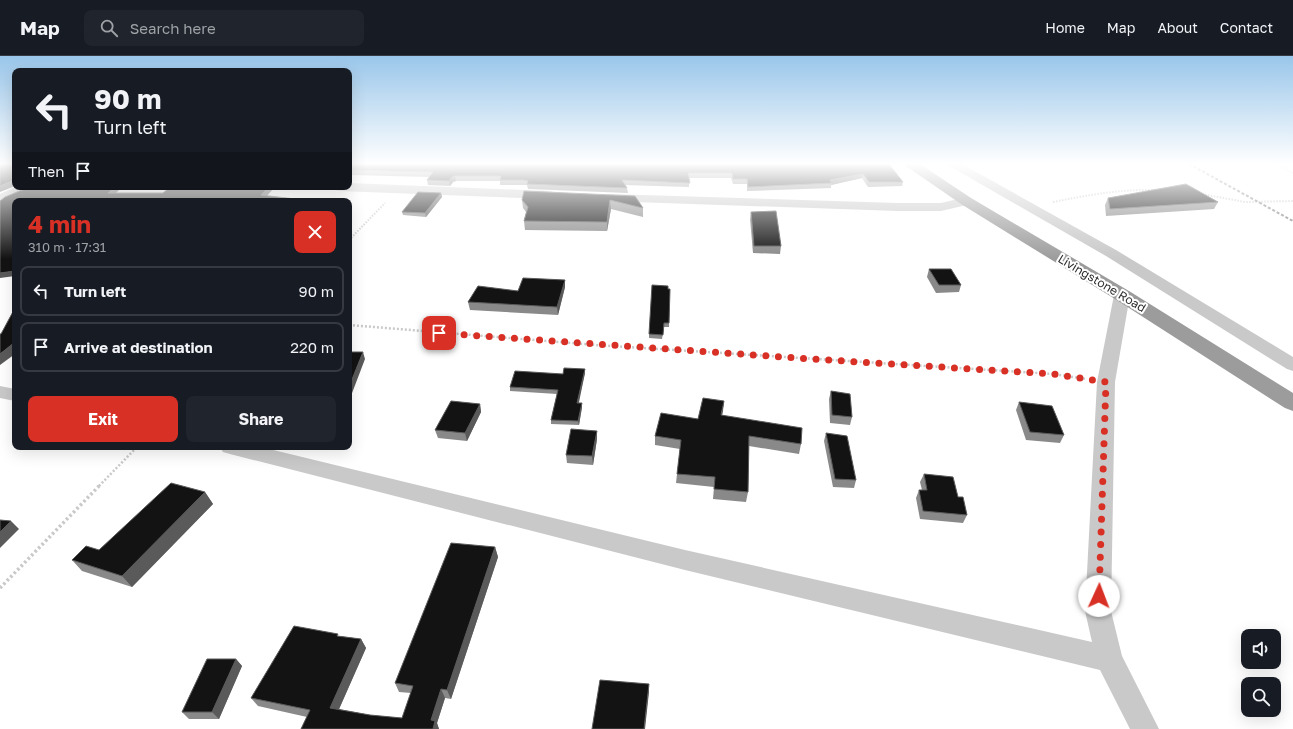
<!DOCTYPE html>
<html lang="en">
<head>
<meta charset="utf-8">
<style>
  :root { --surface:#171b24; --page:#20242c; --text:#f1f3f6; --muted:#9ea1a6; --line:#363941; --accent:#d93025 }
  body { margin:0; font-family:"Golos Text",sans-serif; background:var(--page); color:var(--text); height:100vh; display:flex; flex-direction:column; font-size:15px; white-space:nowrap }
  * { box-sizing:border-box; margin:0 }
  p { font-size:13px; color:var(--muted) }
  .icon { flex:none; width:22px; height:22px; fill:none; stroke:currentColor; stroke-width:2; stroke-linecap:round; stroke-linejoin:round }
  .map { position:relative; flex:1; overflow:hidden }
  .details { position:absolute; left:12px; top:142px; width:340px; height:252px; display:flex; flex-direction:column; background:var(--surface); border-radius:8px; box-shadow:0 4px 16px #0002 }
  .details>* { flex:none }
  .hud { position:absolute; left:12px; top:12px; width:340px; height:122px; border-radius:8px; box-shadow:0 4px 16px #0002; background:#171b24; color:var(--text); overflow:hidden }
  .controls { position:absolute; left:1241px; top:573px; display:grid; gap:8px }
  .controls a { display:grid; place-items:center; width:40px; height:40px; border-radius:8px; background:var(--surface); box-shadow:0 4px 16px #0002; font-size:20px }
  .pin { position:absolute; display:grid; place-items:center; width:34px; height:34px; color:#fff; margin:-17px; border-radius:8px; box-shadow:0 2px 6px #0006 }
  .me { position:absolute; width:44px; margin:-22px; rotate:2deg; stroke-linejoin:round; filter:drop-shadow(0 0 3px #0008) }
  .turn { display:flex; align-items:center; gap:14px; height:84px; padding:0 16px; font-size:18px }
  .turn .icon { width:52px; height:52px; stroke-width:2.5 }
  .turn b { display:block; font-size:28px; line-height:34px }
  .then { display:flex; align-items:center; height:38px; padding:0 16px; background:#0003; gap:8px; font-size:15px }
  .round { display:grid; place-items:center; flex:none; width:42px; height:42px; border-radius:8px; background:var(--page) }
  .summary { display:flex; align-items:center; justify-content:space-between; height:68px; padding:0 16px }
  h1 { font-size:24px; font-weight:700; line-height:30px; color:var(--accent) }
  .cta { display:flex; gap:8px; margin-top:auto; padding:8px 16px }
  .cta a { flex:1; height:46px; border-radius:8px; background:var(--accent); color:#fff; font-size:16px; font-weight:700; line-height:46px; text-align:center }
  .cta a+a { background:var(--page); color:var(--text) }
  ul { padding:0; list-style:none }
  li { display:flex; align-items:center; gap:12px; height:50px; margin:0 8px 6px; padding:0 8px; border:2px solid var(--line); border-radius:8px }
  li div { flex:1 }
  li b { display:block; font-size:15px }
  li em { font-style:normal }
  header { display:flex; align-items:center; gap:24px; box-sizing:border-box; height:56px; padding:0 20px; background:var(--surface); border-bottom:1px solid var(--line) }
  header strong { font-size:19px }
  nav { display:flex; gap:22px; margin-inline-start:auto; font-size:14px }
  .search { width:280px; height:36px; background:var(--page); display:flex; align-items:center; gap:10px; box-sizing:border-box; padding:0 14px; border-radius:8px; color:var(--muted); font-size:15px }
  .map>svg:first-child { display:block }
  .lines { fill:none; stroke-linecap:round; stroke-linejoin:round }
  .path-far2 { stroke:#c9c9c9; stroke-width:2; stroke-dasharray:1.5 1.5; stroke-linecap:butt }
  .path-far1 { stroke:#c9c9c9; stroke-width:2.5; stroke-dasharray:2 2; stroke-linecap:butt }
  .path { stroke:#c9c9c9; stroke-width:3.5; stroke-dasharray:2.5 2.5; stroke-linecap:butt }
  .minor { fill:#c9c9c9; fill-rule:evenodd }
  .trunk { fill:#9c9c9c; fill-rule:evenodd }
  .rail { stroke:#818181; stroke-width:2; stroke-dasharray:3 2; stroke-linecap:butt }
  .wall { fill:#898989 }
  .shaded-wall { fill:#5a5a5a }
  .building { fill:#131313; stroke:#5a5a5a }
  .route { stroke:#d93025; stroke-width:7; stroke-dasharray:0 12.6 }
  .labels { text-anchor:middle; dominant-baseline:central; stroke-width:4; stroke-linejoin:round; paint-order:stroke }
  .street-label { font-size:12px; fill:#2c2c2c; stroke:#fff }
</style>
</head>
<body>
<header>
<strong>Map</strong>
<div class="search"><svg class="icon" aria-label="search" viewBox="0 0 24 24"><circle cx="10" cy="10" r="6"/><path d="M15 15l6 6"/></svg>Search here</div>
<nav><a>Home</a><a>Map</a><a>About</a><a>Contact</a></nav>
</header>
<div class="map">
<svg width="1293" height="673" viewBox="0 0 1293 673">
  <rect width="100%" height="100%" fill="#fff"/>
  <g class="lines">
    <path class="path-far2" d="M1276,108L1293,117
      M1202,138L1245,146L1293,145
      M1053,146C1088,139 1121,133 1157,134
      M349,184L385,147"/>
    <path class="path-far1" d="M349,269L596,289L1053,318L1086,323
      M99,430L137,391"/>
    <path class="path" d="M0,532L100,429"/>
    <path class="minor" d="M946,108H962L1116,194L1293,301V315L1287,313L1106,200Z
      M349,127L549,135L554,136L556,139L554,142L549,143L340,135L335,134L334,131H349Z
      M16,131H33L32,134L0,147V138Z
      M611,138L898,147H941L966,141L971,142L973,145L971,148L941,155H898L606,145L604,142L606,139Z
      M1122,234L1128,236L1130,239L1115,326L1111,555L1122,600L1159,673H1130L1100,614L685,514L230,398L223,396L220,391H261L685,494L1092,586L1085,555L1097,326L1114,239L1116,236Z
      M0,330L15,333V345L0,342Z"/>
    <path class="trunk" d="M903,108H920L971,142L1129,235L1293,337V355L1285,352L1115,243L961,148Z"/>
    <path class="rail" d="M1189,108L1293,165"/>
  </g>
  <path class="wall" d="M349,108H889L903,126L902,130L868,131L862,122L831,129V132L747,135V128H733L731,122H689V131L625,129L627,132L628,137L528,133L527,129H500V125H456L453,126L450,130L428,129L427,124L430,121L352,119V118H349Z
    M441,137L442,141L426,161L403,159L402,156Z
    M635,140L643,152V161L611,153L607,175L525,174L524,165L526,156L523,152L522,144Z
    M1108,142L1218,146L1214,153L1106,160L1105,149Z
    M751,156L781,190L780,198L753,197L750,163Z
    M929,213L961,229L959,236L936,237L927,221Z
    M565,224V231L558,259L470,254L468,246Z
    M668,233H670L669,271H664L662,283L649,282V278Z
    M585,317L578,347L582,351L579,369L551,368V364L557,338L510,335V331L563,318Z
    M831,335L852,361L850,369L830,367L829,343Z
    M724,345L722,359L801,388L799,398L749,390L748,436L746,446L713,443L714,431L676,427L677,418L680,393L655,389V380L698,363Z
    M1019,346L1064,379L1060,387L1026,384L1016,354Z
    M480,348L481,356L467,385L438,382L435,374Z
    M826,377L856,424L854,432L833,431L824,385Z
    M597,383L593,409L567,407L566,399Z
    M924,418L958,441L967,459L963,467L920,463L916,442L919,434H922L920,426Z
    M205,436L213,448L132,531L82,515L72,504L99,494Z
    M495,491L498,501L451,643L445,642L437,667L439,673H301L307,661L258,650L251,642L340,580L361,583L366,592L339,653L370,659L402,662L411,637L399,636L395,627Z
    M236,603L242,610L219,663H189L182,656Z"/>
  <path class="shaded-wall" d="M863,118L862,122L831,129L832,127L830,124Z
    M455,120L456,125L453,126L450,130L449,125L452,121Z
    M12,125L15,130L0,136V130Z
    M115,131H122L111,142L108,137Z
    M269,131H275L263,144L261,139Z
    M441,137L442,141L426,161L425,157Z
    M610,144L611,153L607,175V166Z
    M15,215V220L0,222V217Z
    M565,224V231L558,259L557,251Z
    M15,286V298L0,309V298Z
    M363,296L365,303L349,345V331Z
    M585,313V317L578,351L577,347Z
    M724,345L723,355L720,369L721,359Z
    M582,347V351L579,369L578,365Z
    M480,348L481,356L467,385L465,377Z
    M597,375V383L593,409L592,400Z
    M205,436L213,448L132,531L122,520Z
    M11,465L19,473L0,492V476Z
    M495,491L498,501L451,643L447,634Z
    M361,583L366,592L336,660L330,652Z
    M236,603L242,610L219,663L212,656Z
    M649,628V636L645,673H644Z
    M441,633L445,642L437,667L439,673H433L431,664Z"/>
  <path class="building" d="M0,108H15V125H12L0,130Z
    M349,108H889L903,126H869L863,118L830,124L832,127L748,131L747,123H733L732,117H688L690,127L622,124L627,132L527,128L528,125L523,124H500L501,120H455L452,121L449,125L427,124L433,116L351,114L352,113H349Z
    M1186,128L1218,146L1110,153L1108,142Z
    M29,131H115L108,137H163L170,131H269L261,139L312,145H322H15V215L0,217V145L5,141Z
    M524,135L635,140L643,152L610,144L607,166L524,165L528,151L522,144Z
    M418,136L441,137L425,157L402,156Z
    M776,155L781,190H754L751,156Z
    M929,213H951L961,229H939Z
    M523,222L565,224L557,251L468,246L478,230L518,235Z
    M652,229L668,230V233H670L669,267H664L663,279L649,278Z
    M15,252V286L0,298V278H1Z
    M349,296H363L349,331Z
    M564,312L585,313L577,347H582L578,365L551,364L558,334L510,331L515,315L563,318Z
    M831,335L850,338L852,361L832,359Z
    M703,342L724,345L721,359L802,372L801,388L749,380L748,436L714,433L715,421L677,418L681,384L655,380L661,357L698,363Z
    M451,345L480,348L465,377L435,374Z
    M1019,346L1052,350L1064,379L1030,376Z
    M571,373L597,375L592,400L566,399Z
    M826,377L847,380L856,424L835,423Z
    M924,418L953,421L958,441H963L967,459L923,455L919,434H927Z
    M171,427L205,436L122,520L72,504L86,490L99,494Z
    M0,464L11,465L0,476Z
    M451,487L495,491L447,634L441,633L431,664L435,665L433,673H301L310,654L251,642L294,570L338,578L337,580L361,583L330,652L370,659L402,662L413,630L395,627Z
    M207,603H236L212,656H182Z
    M600,624L649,628L644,673H592Z"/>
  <linearGradient id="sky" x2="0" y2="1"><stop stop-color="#99c6ea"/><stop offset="0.53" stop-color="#fff"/><stop offset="1" stop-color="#fff" stop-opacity="0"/></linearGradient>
  <rect width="1293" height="203" fill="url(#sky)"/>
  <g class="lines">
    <path class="route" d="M439,277L811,303L1053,318L1106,326L1099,540"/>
  </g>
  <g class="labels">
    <g class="street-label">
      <text transform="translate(1102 227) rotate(31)">Livingstone Road</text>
    </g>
  </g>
</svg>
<div class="controls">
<a><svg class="icon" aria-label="sound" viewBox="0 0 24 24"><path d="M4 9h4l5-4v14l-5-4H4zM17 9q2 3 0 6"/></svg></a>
<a><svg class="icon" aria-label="search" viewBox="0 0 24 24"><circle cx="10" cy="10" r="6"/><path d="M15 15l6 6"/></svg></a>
</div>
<div class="pin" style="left:439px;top:277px;background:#d93025"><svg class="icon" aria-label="arrive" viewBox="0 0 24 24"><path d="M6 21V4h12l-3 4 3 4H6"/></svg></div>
<svg class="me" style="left:1099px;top:540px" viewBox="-20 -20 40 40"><circle r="19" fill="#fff"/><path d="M0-13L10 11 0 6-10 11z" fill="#d93025"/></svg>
<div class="hud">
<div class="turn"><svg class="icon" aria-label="left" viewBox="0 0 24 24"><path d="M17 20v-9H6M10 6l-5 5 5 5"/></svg><div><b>90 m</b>Turn left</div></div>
<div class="then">Then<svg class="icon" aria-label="arrive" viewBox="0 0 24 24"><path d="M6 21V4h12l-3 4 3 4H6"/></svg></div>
</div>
<section class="details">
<div class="summary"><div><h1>4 min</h1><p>310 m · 17:31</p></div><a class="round" style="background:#d93025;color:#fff"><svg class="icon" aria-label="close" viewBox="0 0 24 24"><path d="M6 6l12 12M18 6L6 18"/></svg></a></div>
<ul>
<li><svg class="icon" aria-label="left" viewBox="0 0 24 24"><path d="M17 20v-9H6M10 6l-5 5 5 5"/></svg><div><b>Turn left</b></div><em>90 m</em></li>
<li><svg class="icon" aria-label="arrive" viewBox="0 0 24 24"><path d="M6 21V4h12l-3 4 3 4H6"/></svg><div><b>Arrive at destination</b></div><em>220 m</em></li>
</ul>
<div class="cta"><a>Exit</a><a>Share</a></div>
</section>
</div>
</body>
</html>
